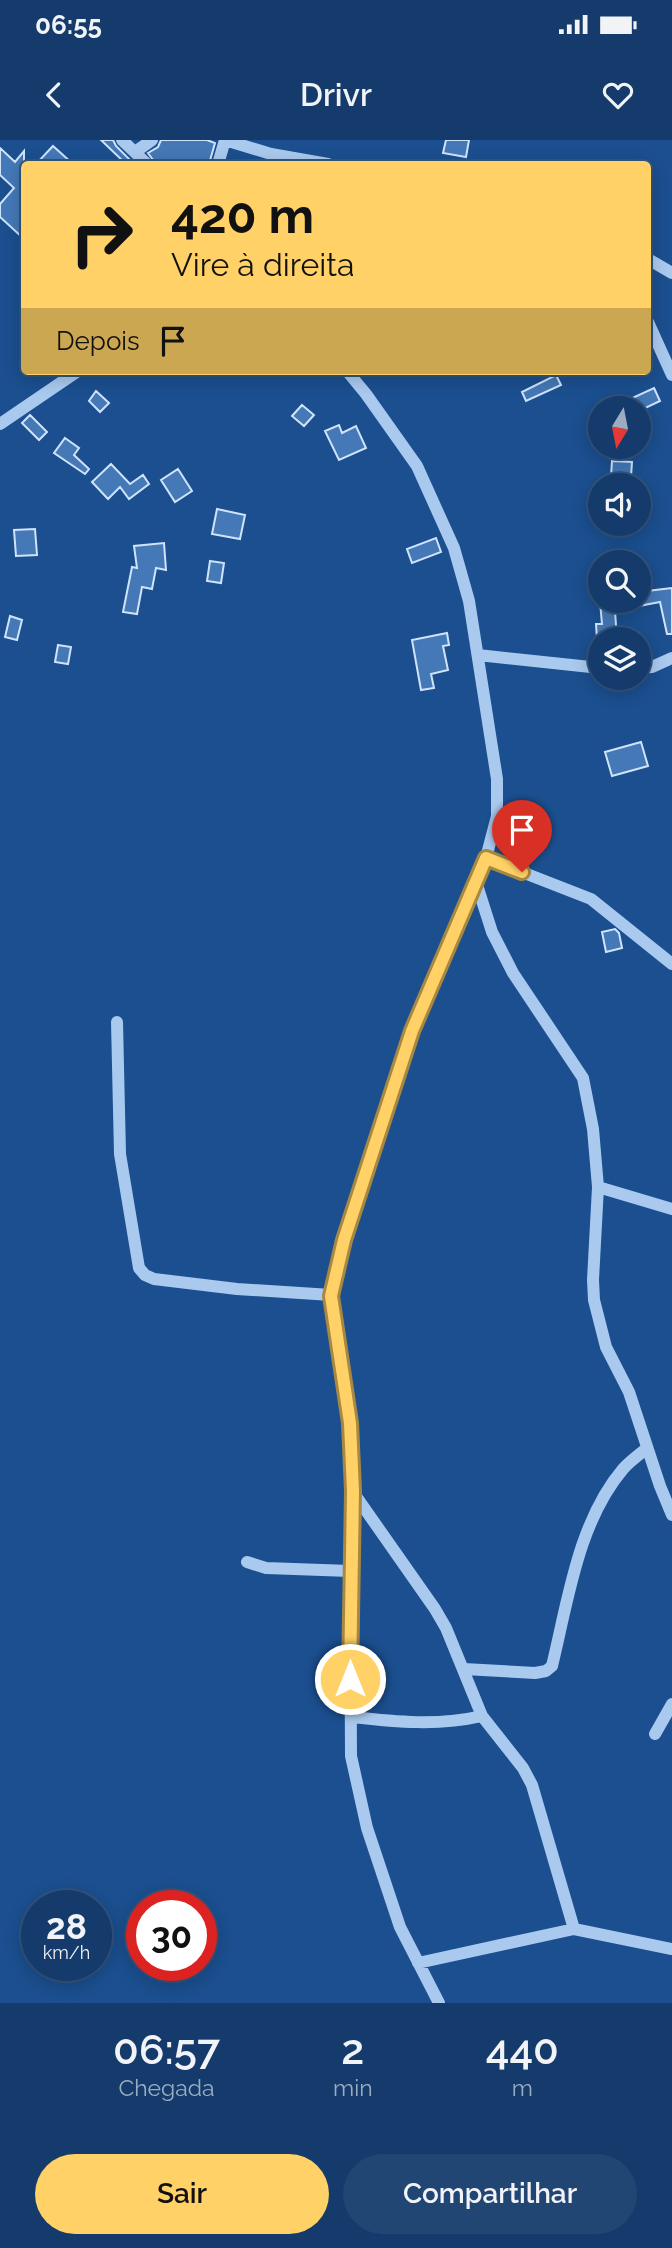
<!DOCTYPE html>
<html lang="pt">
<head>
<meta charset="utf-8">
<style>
  :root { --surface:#143b6b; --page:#214673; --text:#f1f3f6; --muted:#9dadc1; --line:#33557e; --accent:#ffd166 }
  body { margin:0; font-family:Raleway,sans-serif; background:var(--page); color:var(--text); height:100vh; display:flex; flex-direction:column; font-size:26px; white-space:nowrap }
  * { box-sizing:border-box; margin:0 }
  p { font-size:23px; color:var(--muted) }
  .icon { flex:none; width:38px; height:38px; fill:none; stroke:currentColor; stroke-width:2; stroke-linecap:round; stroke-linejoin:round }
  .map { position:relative; height:1863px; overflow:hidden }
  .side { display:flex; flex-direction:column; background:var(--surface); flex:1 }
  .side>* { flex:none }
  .top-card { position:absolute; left:21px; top:21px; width:630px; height:214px; border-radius:7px; box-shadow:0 4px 18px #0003,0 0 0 2px var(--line); background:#ffd166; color:#111; overflow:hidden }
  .needle { width:46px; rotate:190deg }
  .tools { position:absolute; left:588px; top:256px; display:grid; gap:14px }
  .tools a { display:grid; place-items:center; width:63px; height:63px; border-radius:50%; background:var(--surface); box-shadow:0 4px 18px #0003,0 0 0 2px var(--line); font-size:35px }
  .speed { position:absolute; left:21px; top:1750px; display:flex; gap:14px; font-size:35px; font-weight:700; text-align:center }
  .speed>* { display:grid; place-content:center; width:91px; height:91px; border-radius:50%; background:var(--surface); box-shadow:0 4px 18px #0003,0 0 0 2px var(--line); line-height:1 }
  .speed small { font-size:18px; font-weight:400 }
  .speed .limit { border:10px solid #d22; background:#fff; color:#111 }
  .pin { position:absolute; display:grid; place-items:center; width:60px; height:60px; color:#fff; margin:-72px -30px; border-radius:50% 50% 50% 0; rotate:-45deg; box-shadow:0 0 7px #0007 }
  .pin .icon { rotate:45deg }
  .me { position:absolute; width:77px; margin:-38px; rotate:0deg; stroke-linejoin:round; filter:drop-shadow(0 0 5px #0008) }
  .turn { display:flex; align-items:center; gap:24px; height:147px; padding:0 35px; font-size:32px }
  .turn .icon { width:91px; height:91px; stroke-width:2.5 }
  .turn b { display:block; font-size:49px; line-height:60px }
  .then { display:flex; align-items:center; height:66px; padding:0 35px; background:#0003; gap:14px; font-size:26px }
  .eta { display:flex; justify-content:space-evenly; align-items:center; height:119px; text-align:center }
  .eta b { font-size:42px; font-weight:600; line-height:49px }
  .primary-button { display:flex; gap:14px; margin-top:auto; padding:14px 35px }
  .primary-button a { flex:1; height:80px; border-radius:42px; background:var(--accent); color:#111; font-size:28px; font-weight:600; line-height:80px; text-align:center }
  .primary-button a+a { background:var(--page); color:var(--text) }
  .status { display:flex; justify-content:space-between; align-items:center; height:49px; padding:0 35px; background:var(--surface); direction:ltr }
  .status svg { height:19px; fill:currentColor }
  header { display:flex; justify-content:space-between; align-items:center; height:91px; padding:0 35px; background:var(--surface); font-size:32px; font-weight:600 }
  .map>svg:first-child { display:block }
  .building { fill:#4478b7; stroke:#cfe3fa; stroke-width:2 }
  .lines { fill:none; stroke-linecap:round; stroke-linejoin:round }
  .minor { stroke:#a9c9ee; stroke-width:12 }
  .route-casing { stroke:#a68842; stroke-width:18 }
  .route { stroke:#ffd166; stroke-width:12 }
</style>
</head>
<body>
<div class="status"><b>06:55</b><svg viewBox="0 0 49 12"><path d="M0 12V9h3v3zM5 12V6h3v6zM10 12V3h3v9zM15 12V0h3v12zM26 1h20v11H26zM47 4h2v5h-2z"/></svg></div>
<header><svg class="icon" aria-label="back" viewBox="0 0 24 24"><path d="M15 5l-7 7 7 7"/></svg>Drivr<svg class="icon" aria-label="heart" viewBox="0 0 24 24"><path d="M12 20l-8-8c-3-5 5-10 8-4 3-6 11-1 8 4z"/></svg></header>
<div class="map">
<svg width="672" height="1863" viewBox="0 0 672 1863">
  <rect width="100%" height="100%" fill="#1b4f8f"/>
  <path class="building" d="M101,0H113L116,6L134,24H126Z
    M161,0H207L215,3L209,24H156L148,13L158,7Z
    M446,0H469L466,17L443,13Z
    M53,6L73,24H36Z
    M0,8L15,22L24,11V99L0,77V64L14,48L0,35Z
    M556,235L561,245L526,261L522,252Z
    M654,248L660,261L639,271V268H632L628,260Z
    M96,251L109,263L100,272L89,261Z
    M302,265L314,275L304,286L292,276Z
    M30,275L47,292L39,300L22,283Z
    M339,285L342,293L356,286L366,308L339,320L325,291Z
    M65,298L79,308L74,315L89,329L85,334L54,313Z
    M612,321L632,322L631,337L611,336Z
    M111,324L130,344L143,335L149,344L129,359L120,347L108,359L92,342Z
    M178,329L192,351L175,362L161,340Z
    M217,369L245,375L240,399L212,394Z
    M35,389L37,415L16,416L14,390Z
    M436,398L441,412L412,423L407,409Z
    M164,403L166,430L156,428L152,449L142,447L137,474L123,472L132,427L137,428L134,406Z
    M210,421L224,423L221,443L207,441Z
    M672,448V494H667L660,462L639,466V452Z
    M635,460L636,467L615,471L617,499H597L596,484H602L600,462Z
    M10,476L22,480L17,500L5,497Z
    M447,493L449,505L443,506L448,530L431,534L434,548L421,550L412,500Z
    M58,505L71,507L68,524L55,522Z
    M641,602L648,626L612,636L605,612Z
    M615,789L619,793L622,808L606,812L602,792Z"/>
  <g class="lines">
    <path class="minor" d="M122,0L147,24
      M225,0L271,14L328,24
      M135,12L152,0
      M218,24L225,0
      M648,119L672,133
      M648,182L672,235
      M347,231L366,254L417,326L454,408L469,461L497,639V676L486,718L412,891L344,1100L331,1155L350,1283L353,1351L350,1431L351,1616L367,1688L400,1787L439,1863
      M0,284L78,231
      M478,515L600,528
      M639,528L652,527L672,518
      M486,718L591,759L672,824
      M477,745L492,792L513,833L583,938L593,989L598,1047L593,1140L594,1160L606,1207L629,1252L660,1346L672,1375
      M117,882L120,1014L139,1128L145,1135L154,1139L237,1149L331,1155
      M598,1047L672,1069
      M353,1352L435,1469L446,1488L482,1576L523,1628L532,1645L574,1789
      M247,1422L266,1428L350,1431
      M464,1529L535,1533L546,1531L552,1526C568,1461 578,1382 623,1329C630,1321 639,1315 647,1308
      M352,1577C396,1582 439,1586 482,1576
      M655,1594L672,1564
      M418,1823L574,1789L672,1809"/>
  </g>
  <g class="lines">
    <g class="route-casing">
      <path id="route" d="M350,1539L353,1351L350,1283L331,1156L344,1100L412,891L486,718L522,732"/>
    </g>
    <use href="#route" class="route"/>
  </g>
</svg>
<div class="tools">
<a><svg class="needle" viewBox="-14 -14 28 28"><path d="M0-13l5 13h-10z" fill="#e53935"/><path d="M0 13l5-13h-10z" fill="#9dadc1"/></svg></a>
<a><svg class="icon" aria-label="sound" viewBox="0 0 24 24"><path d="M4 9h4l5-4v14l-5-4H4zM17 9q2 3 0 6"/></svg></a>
<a><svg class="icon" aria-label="search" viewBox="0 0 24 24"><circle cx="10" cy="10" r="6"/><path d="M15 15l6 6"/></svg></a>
<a><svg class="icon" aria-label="layers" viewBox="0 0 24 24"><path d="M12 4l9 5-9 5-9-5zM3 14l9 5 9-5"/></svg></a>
</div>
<div class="speed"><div>28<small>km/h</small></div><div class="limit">30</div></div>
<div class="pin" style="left:522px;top:732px;background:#d93025"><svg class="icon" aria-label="arrive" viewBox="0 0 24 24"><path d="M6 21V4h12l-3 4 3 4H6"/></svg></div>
<svg class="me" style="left:350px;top:1539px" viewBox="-20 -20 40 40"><circle r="17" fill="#ffd166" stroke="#fff" stroke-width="3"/><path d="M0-11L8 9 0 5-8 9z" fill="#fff"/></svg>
<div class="top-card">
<div class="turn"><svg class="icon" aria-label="right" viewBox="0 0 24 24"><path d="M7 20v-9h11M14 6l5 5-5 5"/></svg><div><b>420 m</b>Vire à direita</div></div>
<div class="then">Depois<svg class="icon" aria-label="arrive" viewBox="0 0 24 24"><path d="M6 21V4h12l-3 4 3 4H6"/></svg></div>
</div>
</div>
<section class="side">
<div class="eta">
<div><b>06:57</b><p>Chegada</p></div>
<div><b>2</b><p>min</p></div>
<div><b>440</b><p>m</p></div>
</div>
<div class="primary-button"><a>Sair</a><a>Compartilhar</a></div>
</section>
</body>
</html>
